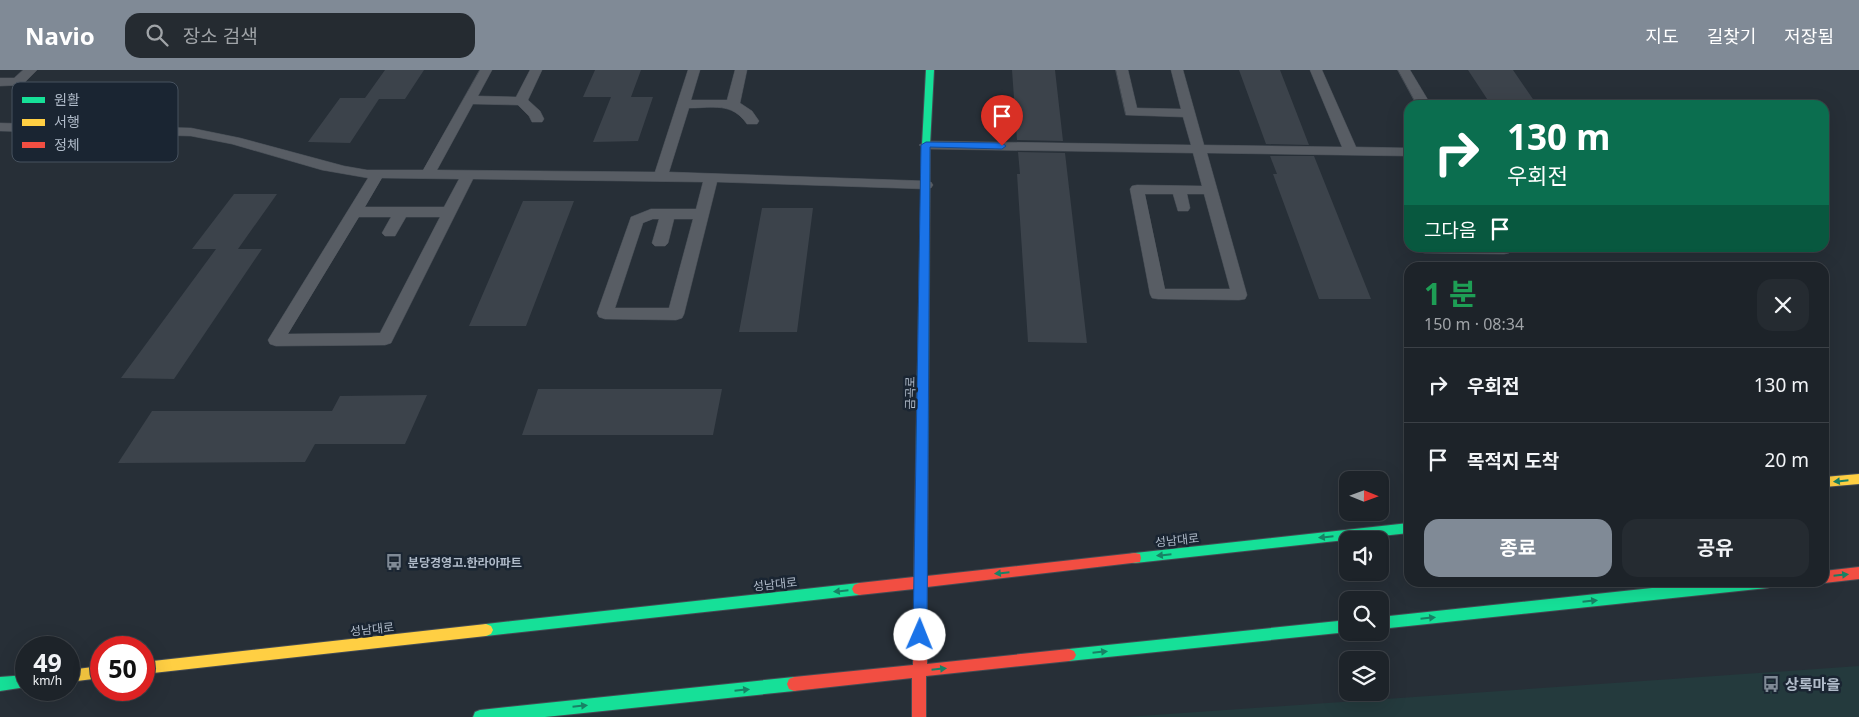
<!DOCTYPE html>
<html lang="ko">
<head>
<meta charset="utf-8">
<style>
  :root { --surface:#1d2329; --page:#252b31; --text:#f1f3f6; --muted:#a0a4a8; --line:#3b4046; --accent:#808a96 }
  body { margin:0; font-family:"Noto Sans","Noto Sans KR",sans-serif; background:var(--page); color:var(--text); height:100vh; display:flex; flex-direction:column; font-size:19px; white-space:nowrap }
  * { box-sizing:border-box; margin:0 }
  p { font-size:16px; color:var(--muted) }
  .icon { flex:none; width:28px; height:28px; fill:none; stroke:currentColor; stroke-width:2; stroke-linecap:round; stroke-linejoin:round }
  .map { position:relative; flex:1; overflow:hidden }
  .details { position:absolute; left:1404px; top:192px; width:425px; height:325px; display:flex; flex-direction:column; background:var(--surface); border-radius:15px; box-shadow:0 5px 20px #0002,0 0 0 1px var(--line) }
  .details>* { flex:none }
  .banner { position:absolute; left:1404px; top:30px; width:425px; height:152px; border-radius:15px; box-shadow:0 5px 20px #0002,0 0 0 1px var(--line); background:#0b6e4f; color:#fff; overflow:hidden }
  .needle { width:32px; rotate:91deg }
  .tools { position:absolute; left:1339px; top:401px; display:grid; gap:10px }
  .tools a { display:grid; place-items:center; width:50px; height:50px; border-radius:10px; background:var(--surface); box-shadow:0 5px 20px #0002,0 0 0 1px var(--line); font-size:25px }
  .speed { position:absolute; left:15px; top:566px; display:flex; gap:10px; font-size:25px; font-weight:700; text-align:center }
  .speed>* { display:grid; place-content:center; width:65px; height:65px; border-radius:50%; background:var(--surface); box-shadow:0 5px 20px #0002,0 0 0 1px var(--line); line-height:1 }
  .speed small { font-size:12px; font-weight:400 }
  .speed .limit { border:8px solid #d22; background:#fff; color:#111 }
  .pin { position:absolute; display:grid; place-items:center; width:42px; height:42px; color:#fff; margin:-51px -21px; border-radius:50% 50% 50% 0; rotate:-45deg; box-shadow:0 0 5px #0007 }
  .pin .icon { rotate:45deg }
  .me { position:absolute; width:55px; margin:-28px; rotate:1deg; stroke-linejoin:round; filter:drop-shadow(0 0 4px #0008) }
  .turn { display:flex; align-items:center; gap:18px; height:105px; padding:0 20px; font-size:22px }
  .turn .icon { width:65px; height:65px; stroke-width:2.5 }
  .turn b { display:block; font-size:35px; line-height:42px }
  .then { display:flex; align-items:center; height:48px; padding:0 20px; background:#0003; gap:10px; font-size:19px }
  .round { display:grid; place-items:center; flex:none; width:52px; height:52px; border-radius:15px; background:var(--page) }
  .head { display:flex; align-items:center; justify-content:space-between; height:85px; padding:0 20px }
  h1 { font-size:30px; font-weight:700; line-height:38px; color:#1e9e55 }
  .action { display:flex; gap:10px; margin-top:auto; padding:10px 20px }
  .action a { flex:1; height:58px; border-radius:15px; background:var(--accent); color:#fff; font-size:20px; font-weight:700; line-height:58px; text-align:center }
  .action a+a { background:var(--page); color:var(--text) }
  ul { padding:0; list-style:none }
  li { display:flex; align-items:center; gap:15px; height:75px; padding:0 20px; border-top:1px solid var(--line) }
  li div { flex:1 }
  li b { display:block; font-size:19px }
  li em { font-style:normal }
  header { display:flex; align-items:center; gap:30px; box-sizing:border-box; height:70px; padding:0 25px; background:var(--accent); color:#fff }
  header strong { font-size:24px }
  nav { display:flex; gap:28px; margin-inline-start:auto; font-size:18px }
  .search { width:350px; height:45px; background:var(--page); display:flex; align-items:center; gap:12px; box-sizing:border-box; padding:0 18px; border-radius:15px; color:var(--muted); font-size:19px }
  .map>svg:first-child { display:block }
  .green { fill:#243a3d }
  .building { fill:#3c434b }
  .lines { fill:none; stroke-linecap:round; stroke-linejoin:round }
  .lane-casing { stroke:#444b53; stroke-width:1 }
  .fast-casing { stroke:#444b53; stroke-width:2 }
  .slow-casing { stroke:#444b53; stroke-width:2 }
  .jam-casing { stroke:#444b53; stroke-width:2 }
  .lane { fill:#585d64; fill-rule:evenodd }
  .fast { fill:#16e098; fill-rule:evenodd }
  .slow { fill:#ffcf43; fill-rule:evenodd }
  .jam { fill:#f24e42; fill-rule:evenodd }
  .oneway { fill:#188265 }
  .route { fill:#1a73e8; stroke:#114b97 }
  .labels { text-anchor:middle; dominant-baseline:central; stroke-width:5; stroke-linejoin:round; paint-order:stroke }
  .street-label { font-size:12px; fill:#b0bbc9; stroke:#1a2532 }
  .poi-label { font-size:12px; font-weight:bold; fill:#b0bbc9; stroke:#1a2532; text-anchor:start }
  .near-poi-label { font-size:15px; font-weight:bold; fill:#b0bbc9; stroke:#1a2532; text-anchor:start }
  .key { fill:#1a2532; stroke:#47525f; stroke-width:1 }
  .key-label { font-size:14px; fill:#b0bbc9 }
</style>
</head>
<body>
<header>
<strong>Navio</strong>
<div class="search"><svg class="icon" aria-label="search" viewBox="0 0 24 24"><circle cx="10" cy="10" r="6"/><path d="M15 15l6 6"/></svg>장소 검색</div>
<nav><a>지도</a><a>길찾기</a><a>저장됨</a></nav>
</header>
<div class="map">
<svg width="1859" height="647" viewBox="0 0 1859 647">
  <rect width="100%" height="100%" fill="#272f37"/>
  <path class="green" d="M1859,596V647H1126Z"/>
  <path class="building" d="M385,0H424L405,29H379L350,73L308,72L340,28H365Z
    M595,0H641L631,27H653L638,71L593,72L611,27H583Z
    M1012,0H1055L1063,71L1017,70Z
    M1239,0H1280L1309,75L1266,74Z
    M1468,0H1513L1537,35H1491Z
    M1018,82L1065,83L1087,273L1028,272L1017,104H1020Z
    M1270,86H1314L1371,229H1319L1273,104H1277Z
    M234,124H277L238,179H262L174,309L121,308L216,179H192Z
    M523,131H574L526,256H469Z
    M762,138H813L797,262H739Z
    M538,319H722L713,365H522Z
    M427,325L405,374H315L305,392L118,393L152,341H332L340,326Z"/>
  <g class="lines">
    <g class="lane-casing">
      <path id="lane" d="M23,0H37L22,15L0,16V8H14Z
        M480,0H492L478,26L516,27L530,0H542L528,30L540,41L544,49L542,52H532L529,46L518,35L473,34L437,100L655,102L688,0H700L691,30H727L735,0H747L740,33L752,41L759,51L757,54H747C732,32 713,38 689,38L669,102L926,111L931,112L933,115L931,118L926,119L717,112L684,244L682,248L676,250L605,249L599,247L597,243L631,147L651,139H696L703,112L473,109L391,273L385,275L276,276L270,274L268,270L368,108L322,100L232,74L191,66L0,61V53L191,58L240,68L344,96L367,100H423ZM382,108L459,109L444,137H365ZM359,147H391L382,163L385,166H395L406,147H440L380,263L288,264ZM653,149H659L652,173L655,176H665L668,173L674,149H693L669,238H615L643,153Z
        M1116,0H1128L1137,38L1181,39L1171,0H1183L1204,75L1342,77L1310,0H1322L1356,77L1409,78V86L1207,83L1247,225L1245,229L1239,230L1158,229L1152,228L1150,224L1130,119L1132,116L1137,115L1202,116L1193,83L926,79L919,75L926,71L1191,75L1183,47L1126,45ZM1145,124H1173L1178,141H1188L1190,138L1187,124H1204L1230,219H1165Z
        M1398,0H1410L1431,35H1417Z
        M1417,178H1511L1512,179L1509,183L1504,184L1425,183L1420,182Z"/>
    </g>
    <g class="fast-casing">
      <path id="fast" d="M926,0H934L930,75L928,388L926,391H918L916,388L922,75Z
        M1409,453V463L1135,493L1130,492L1129,488L1130,484L1135,483Z
        M1708,512H1773L1772,516L1767,518L1380,559V547Z
        M859,513L864,515L866,519L864,523L859,525L486,566L481,564L479,560L481,556L486,554Z
        M1348,550V562L1069,591L1064,589L1062,585L1064,581L1069,579Z
        M26,605V617L0,621V607Z
        M794,607L799,609L801,614L799,619L794,621L545,647H473L475,642L480,640Z"/>
    </g>
    <g class="slow-casing">
      <path id="slow" d="M1859,404V414L1824,417V407Z
        M486,554L491,556L493,560L491,564L486,566L144,604V592Z
        M101,596V608L69,612V600Z"/>
    </g>
    <g class="jam-casing">
      <path id="jam" d="M922,383L926,385L928,388L927,506L1135,483L1140,484L1141,488L1140,492L927,517V594L1069,579L1074,581L1076,585L1074,589L1069,591L926,606V647H912V608L794,621L789,619L787,614L789,609L794,607L913,595L914,519L859,525L854,523L852,519L854,515L859,513L914,507L916,388L918,385Z
        M1859,497V509L1824,513V501Z"/>
    </g>
    <use href="#lane" class="lane"/>
    <use href="#fast" class="fast"/>
    <use href="#slow" class="slow"/>
    <use href="#jam" class="jam"/>
  </g>
  <defs><path id="oneway-solid" d="M-6-.8H1V-3.2L6.5 0L1 3.2V.8H-6Z" transform="scale(1.25)"/></defs>
  <g class="oneway">
    <use href="#oneway-solid" transform="translate(1841 411) rotate(174)"/>
    <use href="#oneway-solid" transform="translate(1326 467) rotate(174)"/>
    <use href="#oneway-solid" transform="translate(1164 485) rotate(174)"/>
    <use href="#oneway-solid" transform="translate(1002 503) rotate(174)"/>
    <use href="#oneway-solid" transform="translate(1841 505) rotate(-6)"/>
    <use href="#oneway-solid" transform="translate(841 521) rotate(174)"/>
    <use href="#oneway-solid" transform="translate(1590 531) rotate(-6)"/>
    <use href="#oneway-solid" transform="translate(1428 548) rotate(-6)"/>
    <use href="#oneway-solid" transform="translate(1100 582) rotate(-6)"/>
    <use href="#oneway-solid" transform="translate(939 599) rotate(-6)"/>
    <use href="#oneway-solid" transform="translate(742 620) rotate(-6)"/>
    <use href="#oneway-solid" transform="translate(580 636) rotate(-6)"/>
  </g>
  <path class="route" d="M926,72L1002,73L1006,76L1002,79L930,77L927,565L925,570L920,572L915,570L913,565L921,75Z"/>
  <defs>
    <g id="bus-bare" transform="scale(1.35)"><path d="M-5-6H5V4H4V6H2V4H-2V6H-4V4H-5ZM-3.5-4V0h7V-4ZM-3.5 1.2v1.5H-2V1.2ZM2 1.2v1.5H3.5V1.2Z" fill="#808a96" stroke="#1a2532" stroke-width="2.5" paint-order="stroke"/></g>
  </defs>
  <g fill-rule="evenodd">
    <use href="#bus-bare" x="394" y="492"/>
    <use href="#bus-bare" x="1771" y="614"/>
  </g>
  <g class="labels">
    <g class="street-label">
      <text transform="translate(910 323) rotate(-89)">금곡로</text>
      <text transform="translate(1177 470) rotate(-6)">성남대로</text>
      <text transform="translate(775 514) rotate(-6)">성남대로</text>
      <text transform="translate(372 559) rotate(-6)">성남대로</text>
    </g>
    <g class="poi-label">
      <text x="408" y="492">분당경영고.한라아파트</text>
    </g>
    <g class="near-poi-label">
      <text x="1785" y="614">상록마을</text>
    </g>
  </g>
  <rect x="12" y="12" width="166" height="80" rx="8" class="key"/>
  <rect x="22" y="27" width="23" height="6" fill="#16e098"/>
  <rect x="22" y="49" width="23" height="7" fill="#ffcf43"/>
  <rect x="22" y="72" width="23" height="6" fill="#f24e42"/>
  <g class="key-label">
    <text x="54" y="35">원활</text>
    <text x="54" y="57">서행</text>
    <text x="54" y="80">정체</text>
  </g>
</svg>
<div class="tools">
<a><svg class="needle" viewBox="-14 -14 28 28"><path d="M0-13l5 13h-10z" fill="#e53935"/><path d="M0 13l5-13h-10z" fill="#a0a4a8"/></svg></a>
<a><svg class="icon" aria-label="sound" viewBox="0 0 24 24"><path d="M4 9h4l5-4v14l-5-4H4zM17 9q2 3 0 6"/></svg></a>
<a><svg class="icon" aria-label="search" viewBox="0 0 24 24"><circle cx="10" cy="10" r="6"/><path d="M15 15l6 6"/></svg></a>
<a><svg class="icon" aria-label="layers" viewBox="0 0 24 24"><path d="M12 4l9 5-9 5-9-5zM3 14l9 5 9-5"/></svg></a>
</div>
<div class="speed"><div>49<small>km/h</small></div><div class="limit">50</div></div>
<div class="pin" style="left:1002px;top:76px;background:#d93025"><svg class="icon" aria-label="arrive" viewBox="0 0 24 24"><path d="M6 21V4h12l-3 4 3 4H6"/></svg></div>
<svg class="me" style="left:920px;top:565px" viewBox="-20 -20 40 40"><circle r="19" fill="#fff"/><path d="M0-13L10 11 0 6-10 11z" fill="#1a73e8"/></svg>
<div class="banner">
<div class="turn"><svg class="icon" aria-label="right" viewBox="0 0 24 24"><path d="M7 20v-9h11M14 6l5 5-5 5"/></svg><div><b>130 m</b>우회전</div></div>
<div class="then">그다음<svg class="icon" aria-label="arrive" viewBox="0 0 24 24"><path d="M6 21V4h12l-3 4 3 4H6"/></svg></div>
</div>
<section class="details">
<div class="head"><div><h1>1 분</h1><p>150 m · 08:34</p></div><a class="round"><svg class="icon" aria-label="close" viewBox="0 0 24 24"><path d="M6 6l12 12M18 6L6 18"/></svg></a></div>
<ul>
<li><svg class="icon" aria-label="right" viewBox="0 0 24 24"><path d="M7 20v-9h11M14 6l5 5-5 5"/></svg><div><b>우회전</b></div><em>130 m</em></li>
<li><svg class="icon" aria-label="arrive" viewBox="0 0 24 24"><path d="M6 21V4h12l-3 4 3 4H6"/></svg><div><b>목적지 도착</b></div><em>20 m</em></li>
</ul>
<div class="action"><a>종료</a><a>공유</a></div>
</section>
</div>
</body>
</html>
